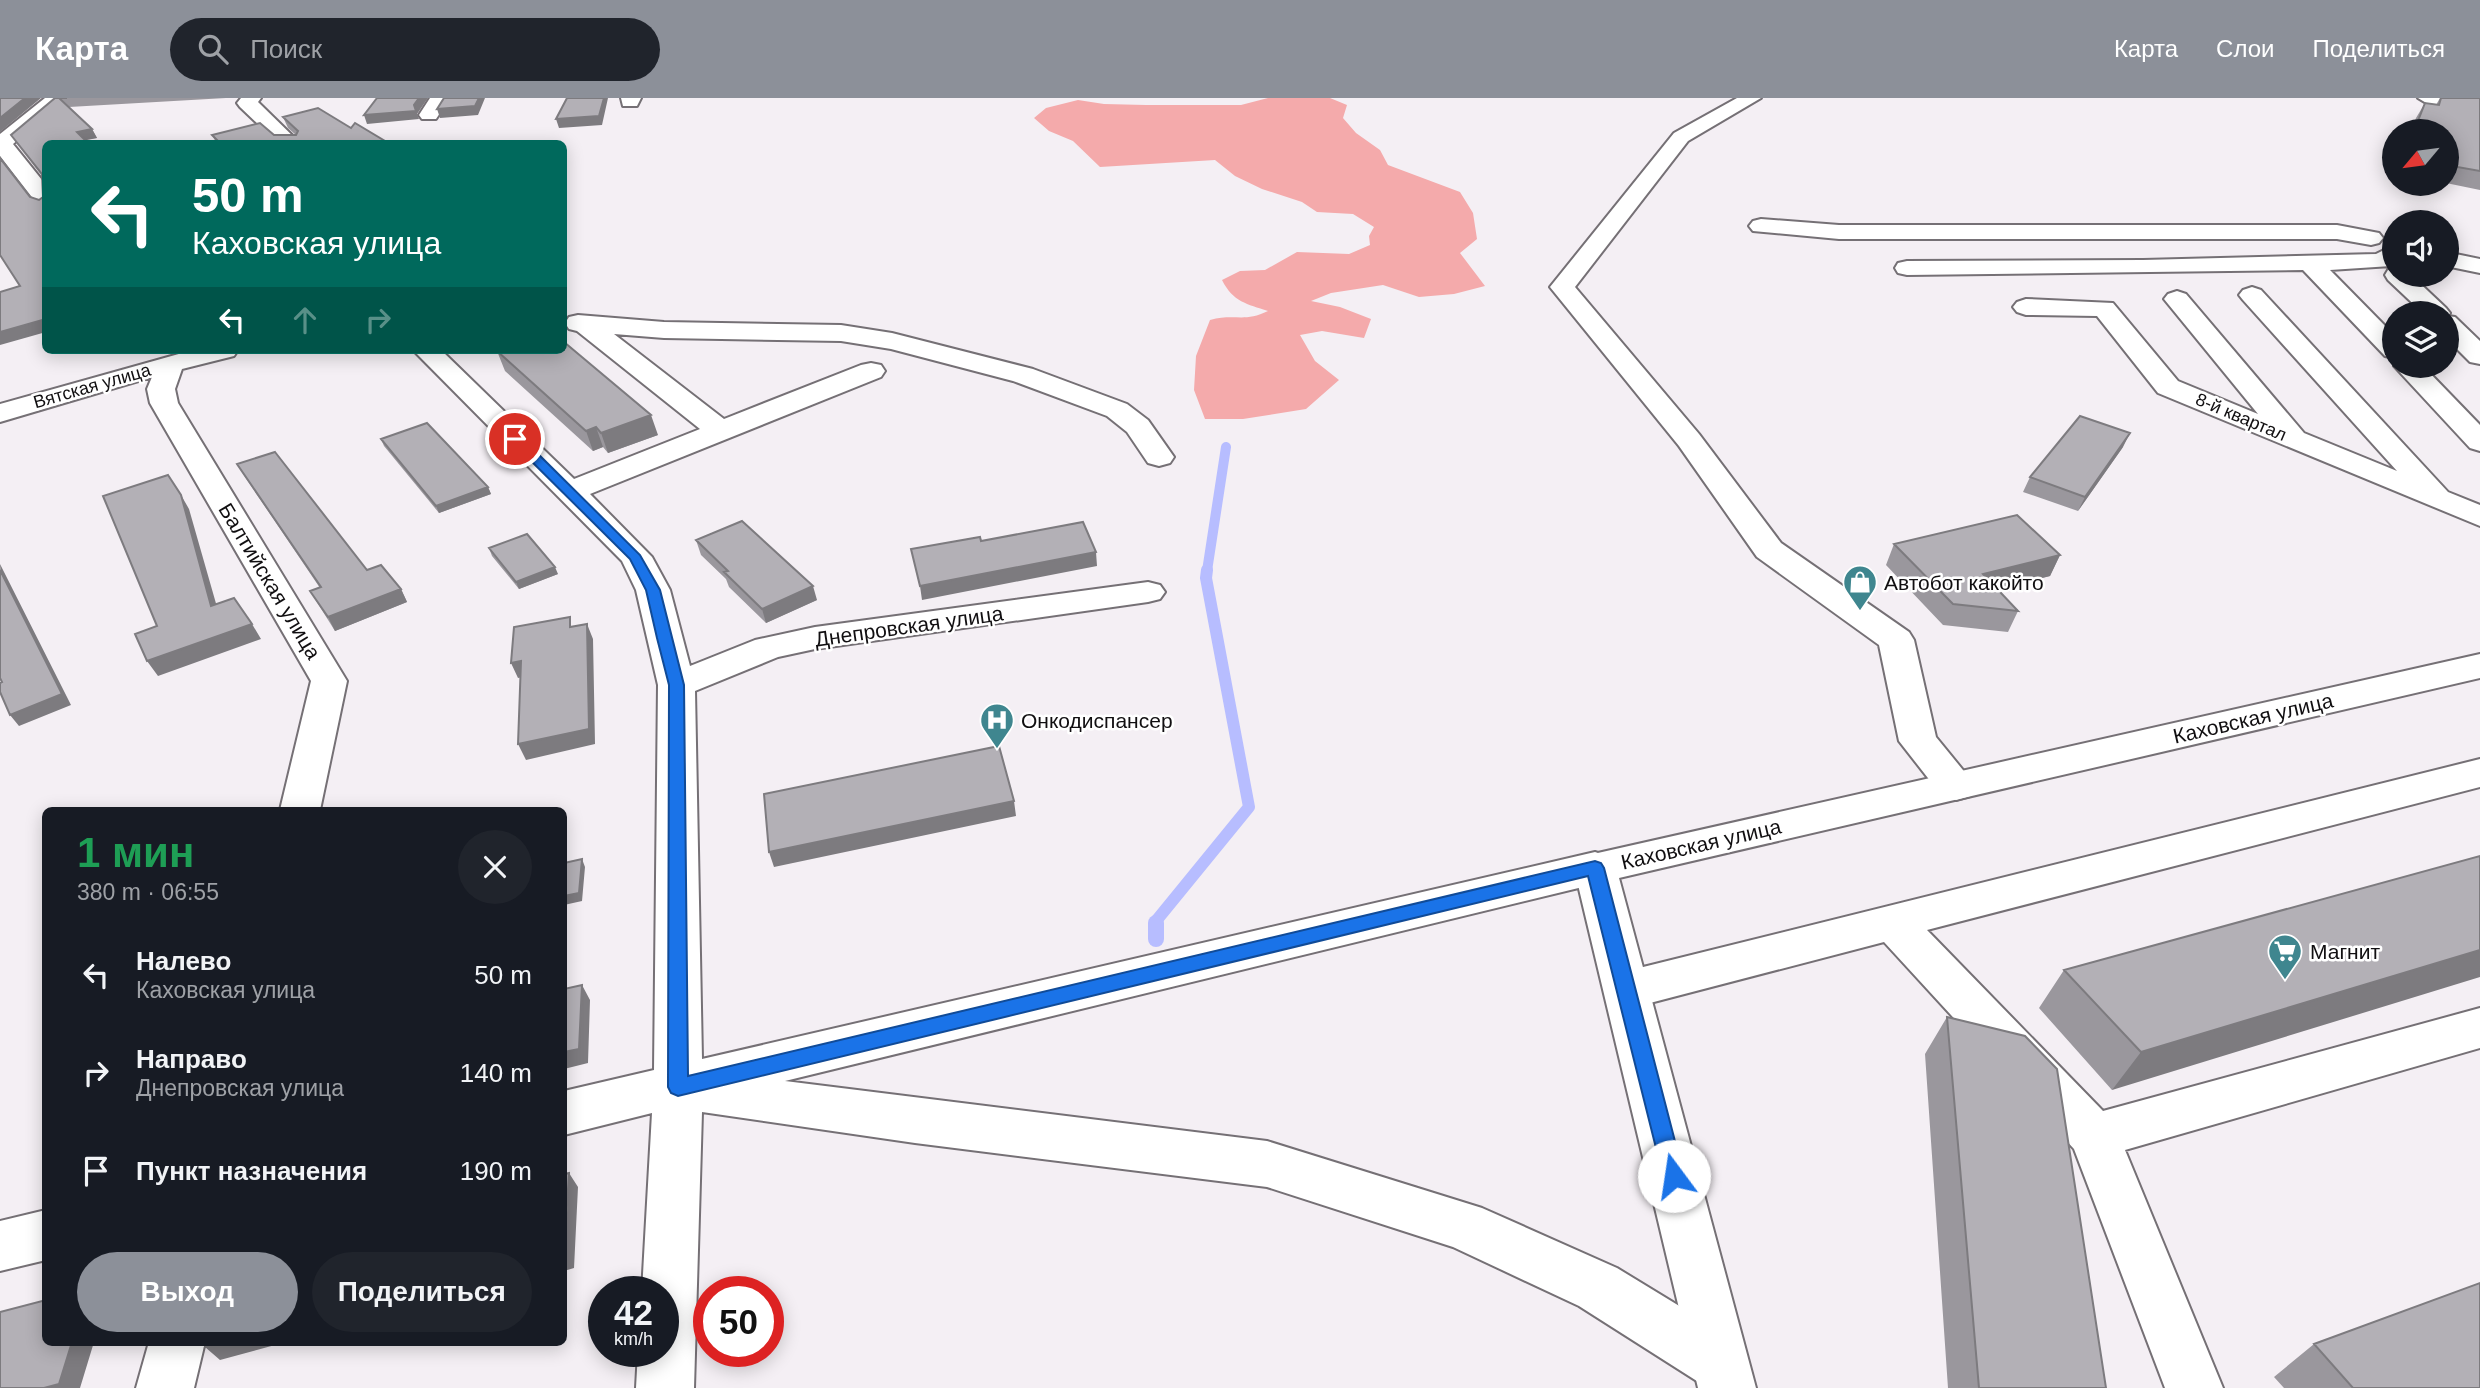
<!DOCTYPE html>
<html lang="ru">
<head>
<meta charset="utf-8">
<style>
  :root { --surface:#171b24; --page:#20242c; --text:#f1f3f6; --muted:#9ea1a6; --accent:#8c9099 }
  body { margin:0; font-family:Helvetica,sans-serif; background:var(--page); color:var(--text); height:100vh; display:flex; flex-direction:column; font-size:26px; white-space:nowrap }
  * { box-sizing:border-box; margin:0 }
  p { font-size:23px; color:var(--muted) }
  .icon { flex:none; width:38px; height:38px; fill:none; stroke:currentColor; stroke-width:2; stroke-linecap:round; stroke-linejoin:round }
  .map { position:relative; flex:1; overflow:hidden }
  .details { position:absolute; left:42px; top:709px; width:525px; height:539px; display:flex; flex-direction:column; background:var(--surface); border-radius:10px; box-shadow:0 4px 18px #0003 }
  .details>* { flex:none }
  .hud { position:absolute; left:42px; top:42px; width:525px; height:214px; border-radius:10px; box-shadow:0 4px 18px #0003; background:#00695c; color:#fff; overflow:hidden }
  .needle { width:46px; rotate:241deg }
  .tools { position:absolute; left:2382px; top:21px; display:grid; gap:14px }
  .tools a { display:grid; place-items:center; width:77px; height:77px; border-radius:50%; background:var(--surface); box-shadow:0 4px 18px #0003; font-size:35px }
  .speed { position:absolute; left:588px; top:1178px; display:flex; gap:14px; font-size:35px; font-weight:700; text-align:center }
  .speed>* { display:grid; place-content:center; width:91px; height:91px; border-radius:50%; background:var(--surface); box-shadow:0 4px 18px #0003; line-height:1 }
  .speed small { font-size:18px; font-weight:400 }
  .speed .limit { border:10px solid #d22; background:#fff; color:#111 }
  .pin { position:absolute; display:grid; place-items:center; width:60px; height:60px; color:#fff; margin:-30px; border:4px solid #fff; border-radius:50%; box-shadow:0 2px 7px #0007 }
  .me { position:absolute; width:77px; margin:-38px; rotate:346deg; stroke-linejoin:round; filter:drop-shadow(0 0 5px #0008) }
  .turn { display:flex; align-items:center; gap:24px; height:147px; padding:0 35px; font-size:32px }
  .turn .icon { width:91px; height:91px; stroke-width:2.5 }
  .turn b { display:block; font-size:49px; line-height:60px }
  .lanes { display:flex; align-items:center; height:66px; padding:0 35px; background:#0003; justify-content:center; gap:35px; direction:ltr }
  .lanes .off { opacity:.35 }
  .round { display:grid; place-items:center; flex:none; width:74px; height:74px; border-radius:37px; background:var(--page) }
  .head { display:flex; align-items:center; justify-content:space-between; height:119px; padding:0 35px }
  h1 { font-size:42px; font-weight:700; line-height:52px; color:#1e9e55 }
  .cta { display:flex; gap:14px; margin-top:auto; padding:14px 35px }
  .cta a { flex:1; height:80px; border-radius:42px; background:var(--accent); color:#fff; font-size:28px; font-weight:700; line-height:80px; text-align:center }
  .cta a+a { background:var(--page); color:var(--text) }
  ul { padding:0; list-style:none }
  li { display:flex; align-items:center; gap:21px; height:98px; padding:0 35px }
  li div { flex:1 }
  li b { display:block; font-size:26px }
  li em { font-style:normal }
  header { display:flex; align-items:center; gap:42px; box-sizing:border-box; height:98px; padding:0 35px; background:var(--accent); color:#fff }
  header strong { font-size:33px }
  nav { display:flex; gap:38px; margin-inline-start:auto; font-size:24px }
  .search { width:490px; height:63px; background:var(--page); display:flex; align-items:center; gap:18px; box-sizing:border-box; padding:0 24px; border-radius:38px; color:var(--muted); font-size:26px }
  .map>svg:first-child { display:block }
  .green { fill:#f4aaab }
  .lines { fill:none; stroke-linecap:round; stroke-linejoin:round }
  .stream-far2 { stroke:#b7bdff; stroke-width:10 }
  .stream-far1 { stroke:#b7bdff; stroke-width:12 }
  .stream { stroke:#b7bdff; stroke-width:16 }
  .minor-casing { stroke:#757075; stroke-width:4 }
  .major-casing { stroke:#757075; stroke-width:4 }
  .minor { fill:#fff; fill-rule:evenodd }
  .major { fill:#fff; fill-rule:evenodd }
  .wall { fill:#9a979d }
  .shaded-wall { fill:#7d7b7f }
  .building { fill:#b3b0b6; stroke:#7d7b7f; stroke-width:2 }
  .route { fill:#1a73e8; stroke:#114b97; stroke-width:2 }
  .labels { text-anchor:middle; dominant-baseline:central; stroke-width:5; stroke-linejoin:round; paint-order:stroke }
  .far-street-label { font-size:18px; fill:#110f11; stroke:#fff }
  .street-label { font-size:21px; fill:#110f11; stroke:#fff }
  .poi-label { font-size:21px; fill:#110f11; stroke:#fff; text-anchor:start }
</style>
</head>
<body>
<header>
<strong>Карта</strong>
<div class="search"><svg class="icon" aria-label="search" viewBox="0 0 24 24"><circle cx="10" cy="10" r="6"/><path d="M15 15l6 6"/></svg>Поиск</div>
<nav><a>Карта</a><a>Слои</a><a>Поделиться</a></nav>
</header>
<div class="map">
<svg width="2480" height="1290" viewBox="0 0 2480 1290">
  <rect width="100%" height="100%" fill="#f4eff4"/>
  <path class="green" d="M1268,0H1330L1347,7L1343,20L1356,35L1380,52L1388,67L1460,94L1473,115L1477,141L1460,155L1485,188L1454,196L1419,199L1383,187L1331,195L1311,203L1340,209L1371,221L1364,240L1322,233L1300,237L1315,263L1339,282L1306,311L1243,321H1205L1194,292L1196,258L1210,222C1235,215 1244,225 1268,213C1247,206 1233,204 1222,182L1240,173L1265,172L1297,154L1349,156L1370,147L1369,138L1374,129L1353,116L1317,114L1302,104L1262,91L1235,78L1215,62L1100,69L1073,43L1049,33L1034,20L1046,10L1078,2L1104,6L1146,7H1241Z"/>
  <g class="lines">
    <path class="stream-far2" d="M1207,473L1226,349"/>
    <path class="stream-far1" d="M1156,827V823L1249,709L1206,480L1207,472"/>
    <path class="stream" d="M1156,825V841"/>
    <g class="minor-casing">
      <path id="minor" d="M45,0H67L13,46L46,87V109L38,107L0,58V36Z
        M241,0H261L258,4L301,46H279L240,9L237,5Z
        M430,0H450L436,21H422L419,17Z
        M621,0H641L637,8H623Z
        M1737,0H1761L1688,43L1575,189L1699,336L1781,445L1909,534L1914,542L1936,639L1976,688L1970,698L1956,702L1942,698L1899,643L1879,547L1757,459L1679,348L1550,189L1674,35Z
        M2418,0H2462L2480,3V15L2428,6Z
        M1761,121L1839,127H2337L2379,135L2383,140L2379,145L2371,147L2337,141H1839L1753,133L1749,128L1753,123Z
        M2394,147V165L2391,168L2330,172L2394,237V260L2385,258L2303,172L1907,177L1898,175L1895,170L1898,165L1907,163L2143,162L2376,156Z
        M2446,154L2480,161V175L2446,168Z
        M2394,170V177H2411L2446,210L2450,215L2448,218L2455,219L2480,243V266L2470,264L2446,240V215H2423L2388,182L2385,177L2388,172Z
        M2252,189L2261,192L2448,394L2480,407V428L2158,295L2097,218L2026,217L2017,214L2013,209L2017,204L2026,201L2113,205L2178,283L2258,316L2164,201L2168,196L2177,193L2186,196L2304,335L2397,373L2243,202L2239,197L2243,192Z
        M578,217L664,224L841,227L892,235L1033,271L1127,306L1148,322L1174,359L1170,365L1159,368L1148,365L1127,334L1107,318L1013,283L891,251L841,243L664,240L614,236L724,321L861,267L871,265L881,267L885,273L881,279L590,396L652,459L670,492L690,568L755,542L815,529L1148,484L1160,487L1165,494L1160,501L1148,504L815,551L778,559L695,593L702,961L1595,754L1610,759L1616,770L1610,781L1595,786L785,983L1267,1043L1482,1110L1617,1170L1740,1245L1748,1265L1740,1285C1725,1290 1715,1290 1700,1285L1579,1208L1453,1149L1267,1089L915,1045L702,1014L694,1290H636L638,1253H663V1194H642L652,1015L564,1037V993L654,972L658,587L636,492L622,463L413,252H441L574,381L700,331L577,233L569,231L565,225L569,219Z
        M193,252H238L234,258L182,271L175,291L178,305L347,583L320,712H280L311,583L150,305L147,291L152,279L0,324V306Z
        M2394,268H2423L2480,327V353L2470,350Z
        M2480,661V689L1927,832L2103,1013L2480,910V950L2125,1052L2223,1290H2165L2074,1051L1884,844L1627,911L1611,905L1604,892L1611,879L1627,873Z
        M46,1112V1162L0,1173V1123Z
        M149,1244H205L194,1290H136Z"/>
    </g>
    <g class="major-casing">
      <path id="major" d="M2480,556V580L1619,780L1756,1290H1698L1574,770L1580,759Z"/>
    </g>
    <use href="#minor" class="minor"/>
    <use href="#major" class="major"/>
  </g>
  <path class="wall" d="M55,0H226L69,9L92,31L97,40L46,46V234L20,188L30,99L39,102L43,99L42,78L17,46L11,37Z
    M2440,0H2480V92L2446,85V33H2411L2416,20L2425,5L2436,7Z
    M283,19L351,30L390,46H217L212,37H296L288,30Z
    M497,253L658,337L608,355L603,349L593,353L505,273Z
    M381,341L488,389L491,396L439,415L384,348Z
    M2123,349L2078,413L2023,394L2030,379Z
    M237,366L367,472L401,491L407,504L335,533L310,493L320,490L245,379Z
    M696,442L817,502L766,525L729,489L726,481L701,457Z
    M1894,446L2060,457L2050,478L1998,491L2018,513L2008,534L1943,527L1886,467Z
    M489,450L558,476L519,491L492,458Z
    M2480,758L2112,992L2039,910L2064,872Z
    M1947,919L2106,1290H1948L1925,956Z
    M2314,1246L2480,1290H2284L2274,1279Z"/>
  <path class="shaded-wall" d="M25,0H41L0,34V20Z
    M419,0H428L417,16L414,7Z
    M479,0H485L478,17L440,20L437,11Z
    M604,0H608L602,27L559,30L556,21Z
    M416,13L419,21L367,26L364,17Z
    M92,31L97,40L82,43L77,34Z
    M46,221V234L0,247V234Z
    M651,317L658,337L608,355L601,335Z
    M596,329L603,349L593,353L586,333Z
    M2130,335L2123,349L2078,413L2085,399Z
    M488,389L491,396L439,415L436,408Z
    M181,397L189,411L221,523L211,508Z
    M1096,454L1097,468L922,502L920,488Z
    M2060,457L2050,478L1973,497L1983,476Z
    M0,466L71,607L19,628L10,617Z
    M555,469L558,476L519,491L516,484Z
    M813,488L817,502L766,525L762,511Z
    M401,491L407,504L335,533L328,519Z
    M252,526L261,541L158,578L147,563Z
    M587,526L593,541L595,646L526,662L518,646Z
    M521,563L528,578L518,580L511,565Z
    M1014,703L1016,718L774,769L769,754Z
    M582,761L585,769L582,803L564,807V798Z
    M2480,852V879L2112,992L2141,954Z
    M582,887L590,902L588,965L564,971V954Z
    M569,1075L578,1089L574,1170L564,1173Z
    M72,1244H94L80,1290H44Z
    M222,1244H286L220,1262L205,1249Z"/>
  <path class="building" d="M0,0H25L0,20Z
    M55,0H67H59L92,31L77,34L89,46H46V221L0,234V194L20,188L0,157V60L30,99L39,102L43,99L42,76L11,37Z
    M377,0H419L414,7L416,13L364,17Z
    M444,0H479L475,8L437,11Z
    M567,0H604L599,18L556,21Z
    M2441,0H2480V73L2446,67V33H2414L2425,5L2439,7Z
    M318,10L351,30L355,25L390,46H221L212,37L260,25L274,37H296L298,33L283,19Z
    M564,244L651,317L601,335L596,329L586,333L497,253L501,252H564Z
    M2080,318L2130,335L2085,399L2030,379Z
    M427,325L488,389L436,408L381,341Z
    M275,354L367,472L381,467L401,491L328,519L310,493L321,489L237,366Z
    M168,377L181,397L211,508L234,500L252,526L147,563L135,536L157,528L103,398Z
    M2017,417L2060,457L1983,476L2018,513L1953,506L1894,446Z
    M742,423L813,488L762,511L724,474L728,473L696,442Z
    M1083,424L1096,454L920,488L911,451L980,439L981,443Z
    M527,436L555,469L516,484L489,450Z
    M0,472L62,596L10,617L0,594V585L2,584L0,580Z
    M570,519V529L587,526L589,631L518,646L521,563L511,565L514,529Z
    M999,648L1014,703L769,754L764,696Z
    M2480,758V852L2141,954L2064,872Z
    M582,761L579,795L564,798V765Z
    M582,887L579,951L564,954V891Z
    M1947,919L2025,938L2057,971L2106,1290H1979Z
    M569,1075L564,1156V1157V1076Z
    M2480,1185V1290H2353L2314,1246Z
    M46,1202V1244H72L59,1286L44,1290H0V1214Z
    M206,1244H222L205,1249Z"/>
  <path class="route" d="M515,337L520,338L640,457L660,492L684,587L688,978L1595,763L1601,765L1604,770L1684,1078L1681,1085L1674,1088L1666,1085L1663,1078L1588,778L678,998L671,995L668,989L669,587L657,540L646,492L630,461L511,343V338Z"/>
  <defs>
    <g id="shop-pin" transform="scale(1.75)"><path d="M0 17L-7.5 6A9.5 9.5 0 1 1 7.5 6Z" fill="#3f868f" stroke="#fff"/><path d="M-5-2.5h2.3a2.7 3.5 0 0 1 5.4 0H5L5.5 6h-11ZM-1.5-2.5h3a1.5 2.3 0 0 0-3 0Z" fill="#fff"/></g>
    <g id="hospital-pin" transform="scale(1.75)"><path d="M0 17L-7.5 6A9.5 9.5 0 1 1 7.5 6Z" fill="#3f868f" stroke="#fff"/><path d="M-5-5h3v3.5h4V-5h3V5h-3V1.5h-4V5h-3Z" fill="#fff"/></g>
    <g id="supermarket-pin" transform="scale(1.75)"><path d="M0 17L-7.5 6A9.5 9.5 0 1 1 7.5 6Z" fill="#3f868f" stroke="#fff"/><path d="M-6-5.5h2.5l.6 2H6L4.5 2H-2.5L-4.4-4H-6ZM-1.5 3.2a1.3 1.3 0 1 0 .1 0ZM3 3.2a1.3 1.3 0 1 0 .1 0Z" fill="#fff"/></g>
  </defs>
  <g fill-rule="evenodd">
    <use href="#shop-pin" x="1860" y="484"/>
    <use href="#hospital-pin" x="997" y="622"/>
    <use href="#supermarket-pin" x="2285" y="853"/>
  </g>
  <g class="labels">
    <g class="far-street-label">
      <text transform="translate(92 288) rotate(-16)">Вятская улица</text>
      <text transform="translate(2241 319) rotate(23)">8-й квартал</text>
    </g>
    <g class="street-label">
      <text transform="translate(270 483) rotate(59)">Балтийская улица</text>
      <text transform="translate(909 528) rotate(-8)">Днепровская улица</text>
      <text transform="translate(2253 620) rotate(-13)">Каховская улица</text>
      <text transform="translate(1701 746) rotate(-13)">Каховская улица</text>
    </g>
    <g class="poi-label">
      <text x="1884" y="484">Автобот какойто</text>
      <text x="1021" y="622">Онкодиспансер</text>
      <text x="2310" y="853">Магнит</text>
    </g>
  </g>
</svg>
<div class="tools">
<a><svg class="needle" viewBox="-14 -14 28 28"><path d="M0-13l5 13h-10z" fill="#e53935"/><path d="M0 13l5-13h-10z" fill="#9ea1a6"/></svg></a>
<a><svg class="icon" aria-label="sound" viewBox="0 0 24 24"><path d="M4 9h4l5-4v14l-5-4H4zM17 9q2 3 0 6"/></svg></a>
<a><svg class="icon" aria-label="layers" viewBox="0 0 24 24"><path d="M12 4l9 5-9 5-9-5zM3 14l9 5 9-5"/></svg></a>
</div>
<div class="speed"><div>42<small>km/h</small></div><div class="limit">50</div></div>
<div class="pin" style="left:515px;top:341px;background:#d93025"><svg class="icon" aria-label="arrive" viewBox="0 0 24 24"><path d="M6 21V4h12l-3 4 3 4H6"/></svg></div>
<svg class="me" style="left:1674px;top:1078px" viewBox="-20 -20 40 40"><circle r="19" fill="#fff"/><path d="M0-13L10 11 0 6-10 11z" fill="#1a73e8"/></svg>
<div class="hud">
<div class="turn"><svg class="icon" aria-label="left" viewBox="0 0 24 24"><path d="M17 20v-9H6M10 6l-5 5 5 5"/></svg><div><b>50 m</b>Каховская улица</div></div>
<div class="lanes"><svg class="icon" aria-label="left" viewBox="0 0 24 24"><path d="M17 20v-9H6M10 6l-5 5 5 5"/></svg><svg class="icon off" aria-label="ahead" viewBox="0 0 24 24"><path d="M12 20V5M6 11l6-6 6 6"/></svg><svg class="icon off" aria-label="right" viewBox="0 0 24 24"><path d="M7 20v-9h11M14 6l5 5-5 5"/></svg></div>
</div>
<section class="details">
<div class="head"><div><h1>1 мин</h1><p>380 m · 06:55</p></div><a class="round"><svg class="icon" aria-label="close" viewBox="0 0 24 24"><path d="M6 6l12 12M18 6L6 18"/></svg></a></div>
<ul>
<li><svg class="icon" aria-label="left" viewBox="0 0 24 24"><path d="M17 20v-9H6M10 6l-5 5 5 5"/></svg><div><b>Налево</b><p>Каховская улица</p></div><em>50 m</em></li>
<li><svg class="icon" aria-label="right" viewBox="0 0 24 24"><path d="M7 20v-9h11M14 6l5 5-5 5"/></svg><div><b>Направо</b><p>Днепровская улица</p></div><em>140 m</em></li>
<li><svg class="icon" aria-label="arrive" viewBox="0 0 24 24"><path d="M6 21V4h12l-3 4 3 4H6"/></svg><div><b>Пункт назначения</b></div><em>190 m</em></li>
</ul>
<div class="cta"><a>Выход</a><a>Поделиться</a></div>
</section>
</div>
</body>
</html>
